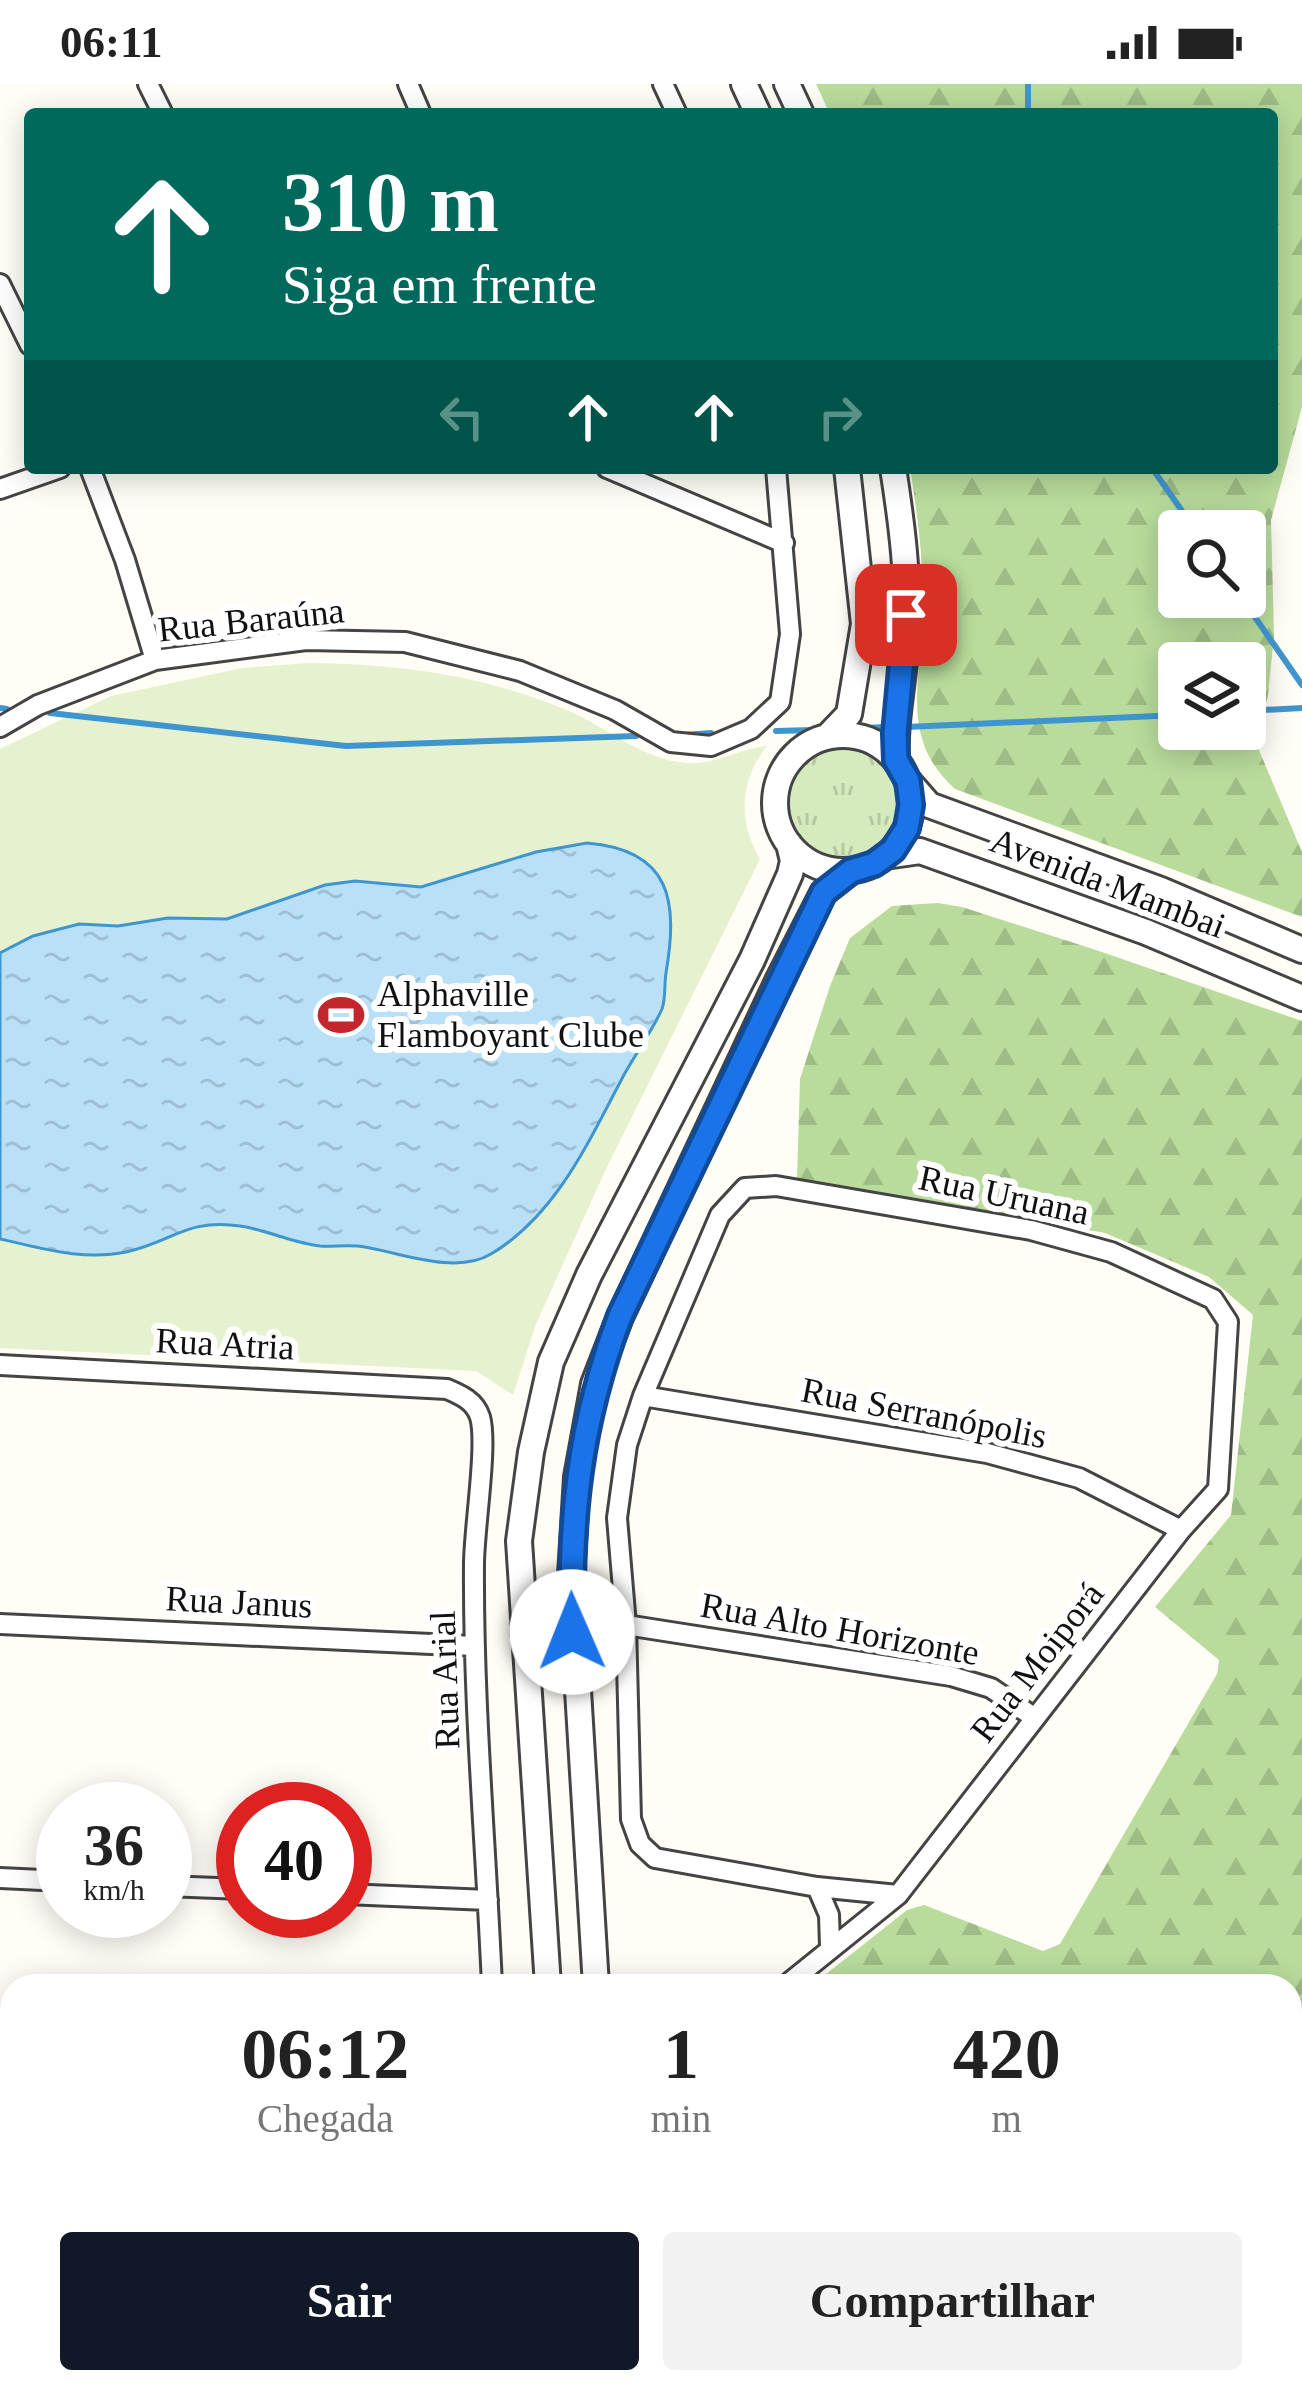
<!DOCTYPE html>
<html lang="pt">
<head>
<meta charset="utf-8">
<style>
  :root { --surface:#fff; --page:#f2f2f2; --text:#222; --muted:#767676; --accent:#111827 }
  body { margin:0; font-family:Georgia,serif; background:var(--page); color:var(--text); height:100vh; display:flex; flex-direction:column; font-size:45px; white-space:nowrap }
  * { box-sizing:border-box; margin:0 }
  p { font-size:39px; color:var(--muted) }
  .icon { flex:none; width:66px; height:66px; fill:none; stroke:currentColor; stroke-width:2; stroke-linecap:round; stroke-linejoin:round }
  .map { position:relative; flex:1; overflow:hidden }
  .drawer { position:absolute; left:0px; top:1890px; width:1302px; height:420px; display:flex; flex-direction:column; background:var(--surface); border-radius:36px 36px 0 0; box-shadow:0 6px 30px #0003 }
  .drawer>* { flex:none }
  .top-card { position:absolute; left:24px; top:24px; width:1254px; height:366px; border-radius:12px; box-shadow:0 6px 30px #0003; background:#00695c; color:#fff; overflow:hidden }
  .controls { position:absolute; left:1158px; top:426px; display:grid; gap:24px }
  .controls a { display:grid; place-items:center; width:108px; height:108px; border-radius:12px; background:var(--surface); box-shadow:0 6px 30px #0003; font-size:60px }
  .speed { position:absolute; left:36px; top:1698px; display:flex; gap:24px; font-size:60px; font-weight:700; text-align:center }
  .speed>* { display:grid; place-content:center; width:156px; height:156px; border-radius:50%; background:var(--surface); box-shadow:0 6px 30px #0003; line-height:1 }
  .speed small { font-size:30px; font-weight:400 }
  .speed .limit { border:18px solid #d22; background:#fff; color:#111 }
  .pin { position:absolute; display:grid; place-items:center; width:102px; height:102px; color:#fff; margin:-51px; border-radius:24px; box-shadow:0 6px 18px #0006 }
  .me { position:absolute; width:132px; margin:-66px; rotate:359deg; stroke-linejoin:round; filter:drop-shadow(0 0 9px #0008) }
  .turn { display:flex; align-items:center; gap:42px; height:252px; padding:0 60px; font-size:54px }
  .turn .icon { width:156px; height:156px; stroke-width:2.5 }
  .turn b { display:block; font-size:84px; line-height:102px }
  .lanes { display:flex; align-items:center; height:114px; padding:0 60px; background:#0003; justify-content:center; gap:60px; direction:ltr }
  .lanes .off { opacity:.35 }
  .eta { display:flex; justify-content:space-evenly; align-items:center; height:204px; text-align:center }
  .eta b { font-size:72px; font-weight:700; line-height:84px }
  .cta { display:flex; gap:24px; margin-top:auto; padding:24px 60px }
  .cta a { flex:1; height:138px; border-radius:12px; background:var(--accent); color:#fff; font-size:48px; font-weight:700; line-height:138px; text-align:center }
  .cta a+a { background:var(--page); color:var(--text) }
  .status { display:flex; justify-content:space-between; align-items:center; height:84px; padding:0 60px; background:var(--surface); direction:ltr }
  .status svg { height:33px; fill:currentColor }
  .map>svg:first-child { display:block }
  .grass { fill:url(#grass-tufts) }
  .forest { fill:url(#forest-firs); fill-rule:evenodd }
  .pitch { fill:#e6f2cf }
  .water { fill:url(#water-ripples); stroke:#3f96cf; stroke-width:3 }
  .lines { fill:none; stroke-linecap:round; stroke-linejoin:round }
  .stream { stroke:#3f96cf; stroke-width:6 }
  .minor-casing { stroke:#444; stroke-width:24 }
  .tertiary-casing { stroke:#444; stroke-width:30 }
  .minor { stroke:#fff; stroke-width:18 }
  .tertiary { stroke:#fff; stroke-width:24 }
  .route-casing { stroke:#114b97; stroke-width:30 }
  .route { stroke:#1a73e8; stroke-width:21 }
  .labels { text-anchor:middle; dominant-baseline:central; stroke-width:12; stroke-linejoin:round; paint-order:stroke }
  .street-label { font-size:36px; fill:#111; stroke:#fff }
  .poi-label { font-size:36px; fill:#111; stroke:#fff; text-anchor:start }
</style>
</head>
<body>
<div class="status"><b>06:11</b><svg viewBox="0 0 49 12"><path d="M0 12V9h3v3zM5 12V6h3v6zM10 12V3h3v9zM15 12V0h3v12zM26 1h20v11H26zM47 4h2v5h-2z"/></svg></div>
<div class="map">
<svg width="1302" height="2310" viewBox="0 0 1302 2310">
  <defs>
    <pattern id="grass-tufts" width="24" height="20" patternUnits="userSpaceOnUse" patternTransform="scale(3)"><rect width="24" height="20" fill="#d5ebbd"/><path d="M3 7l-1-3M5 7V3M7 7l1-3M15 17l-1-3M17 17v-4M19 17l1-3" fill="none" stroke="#b6c8a1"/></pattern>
    <pattern id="forest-firs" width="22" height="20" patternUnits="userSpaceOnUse" patternTransform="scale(3)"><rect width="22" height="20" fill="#b9dc9c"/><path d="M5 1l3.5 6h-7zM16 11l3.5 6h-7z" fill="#9ebc85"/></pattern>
    <pattern id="water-ripples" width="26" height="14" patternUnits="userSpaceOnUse" patternTransform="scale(3)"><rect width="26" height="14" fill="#b9e0f7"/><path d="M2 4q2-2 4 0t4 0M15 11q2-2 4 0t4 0" fill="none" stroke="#9ebfd3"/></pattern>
  </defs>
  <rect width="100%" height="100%" fill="#fffdf5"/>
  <path class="grass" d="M786 719a57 57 0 1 1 114 0a57 57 0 1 1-114 0Z"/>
  <path class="forest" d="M816,0H1302V323L1271,436L1274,552L1268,611L1256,659L1302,768V833L955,705C939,690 926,673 921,651C911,613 923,570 923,531C924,481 918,433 910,384H1272V30H830ZM1179,447H1245V513H1179ZM1179,579H1245V645H1179Z
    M938,819L962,823L1099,867L1302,937V2030L1290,2065V1902H811L907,1826L924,1821L1043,1867L1060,1860L1217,1590L1219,1576L1155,1523L1231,1431L1253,1231L1209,1193L1105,1149L797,1094L800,995L830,902L850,854L892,822Z
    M699,2298H1218L1215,2310H775L765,2301L753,2310H704Z"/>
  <path class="pitch" d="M309,579C399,580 485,591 569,627C606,643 645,677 687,679C717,681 738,665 767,662C739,697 738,737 760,775L605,1087L536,1240L513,1311L476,1287L0,1264V665L111,612L242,584Z"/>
  <path class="water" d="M587,759C672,766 678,818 666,889C664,901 666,914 662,925C652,947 637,968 625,989C590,1054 558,1130 491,1170C456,1191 401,1169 365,1163C350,1160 335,1163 320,1162C293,1159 267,1146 240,1142C187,1134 172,1158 126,1168C82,1177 42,1164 0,1155V869L33,852L79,840L118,842L168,834L227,835L325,801L355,797L421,803L536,768Z"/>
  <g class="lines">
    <path class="stream" d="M1028,0V30
      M1152,384L1196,447
      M1241,513L1302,601
      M0,624L7,625
      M1245,627L1302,624
      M50,629L346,662L636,652
      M906,643L1179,631
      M864,644L885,643
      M776,647L813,646
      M683,651L711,649"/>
    <g class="minor-casing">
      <path id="minor" d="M148,0L163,30
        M408,0L421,30
        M663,0L677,30
        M0,200L30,261
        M90,384L125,476L155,576
        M607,384L784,459
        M0,405L60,384
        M0,643L38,621L155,576L306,556L405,558L520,587L615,626L671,658L711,662L751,645L780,618L790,550L776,384
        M0,1281L447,1305C461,1311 475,1317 480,1333C488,1360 474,1445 474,1480C473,1621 486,1761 492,1902
        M643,1312L987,1369L1079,1394L1181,1446
        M0,1540L474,1562
        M626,1541L951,1592L991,1604L1035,1634
        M0,1794L63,1797
        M165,1802L243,1805
        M817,1803L829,1831L830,1862
        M345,1810L488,1816
        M785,1902L898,1811L1181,1446L1218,1405L1228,1238L1213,1215L1111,1168L1031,1146L776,1102L745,1104L720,1131L643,1312L627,1361L617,1434L626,1541L631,1735L640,1760L655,1774L817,1803L898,1811
        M0,2009L5,2047L0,2202
        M1290,2128L1302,2091
        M513,2298L514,2310
        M672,2298L680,2310
        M245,2310V2298
        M1233,2310L1236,2298"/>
    </g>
    <g class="tertiary-casing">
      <path id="tertiary" d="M744,0L758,30
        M787,0L801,30
        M893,384C902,441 909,496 906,554C904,595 894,635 896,676
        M775 719a68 68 0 1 1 136 0a68 68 0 1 1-136 0Z
        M828,652L849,630L864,540L847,384
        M908,697L929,721L1161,806L1302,866
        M885,772L920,767L1146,848L1302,914
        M524,1549L572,1548
        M548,1902L519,1457L531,1368L551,1278L589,1191L752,876L790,790L793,777L789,760
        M596,1902L571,1491L577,1393L594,1300L620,1233L780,893L823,809L851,787
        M569,2298V2310
        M607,2298V2310"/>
    </g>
    <use href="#minor" class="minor"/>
    <use href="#tertiary" class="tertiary"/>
  </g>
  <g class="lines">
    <g class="route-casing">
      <path id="route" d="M572,1548C570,1432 579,1341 620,1232L824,808L851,787L874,780L893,766L907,744L911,721L908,697L896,676L895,650L906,531"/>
    </g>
    <use href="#route" class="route"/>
  </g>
  <defs>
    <g id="stadium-bare" transform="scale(3.6)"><path d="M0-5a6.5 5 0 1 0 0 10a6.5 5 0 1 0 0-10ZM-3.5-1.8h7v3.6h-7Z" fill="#c4262e" stroke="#fff" stroke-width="2.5" paint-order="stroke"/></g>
  </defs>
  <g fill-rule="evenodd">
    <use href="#stadium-bare" x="341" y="931"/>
  </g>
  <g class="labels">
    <g class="street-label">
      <text transform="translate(251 536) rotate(-6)">Rua Baraúna</text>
      <text transform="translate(1108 799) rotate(21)">Avenida Mambai</text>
      <text transform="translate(1004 1111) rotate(12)">Rua Uruana</text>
      <text transform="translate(225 1260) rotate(3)">Rua Atria</text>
      <text transform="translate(924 1329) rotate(11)">Rua Serranópolis</text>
      <text transform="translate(239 1518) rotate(3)">Rua Janus</text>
      <text transform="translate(840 1545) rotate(10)">Rua Alto Horizonte</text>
      <text transform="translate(1037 1578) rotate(-52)">Rua Moiporá</text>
      <text transform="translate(445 1596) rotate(-92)">Rua Arial</text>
    </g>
    <g class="poi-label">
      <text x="377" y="910">Alphaville<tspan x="377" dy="41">Flamboyant Clube</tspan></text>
    </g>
  </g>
</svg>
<div class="controls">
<a><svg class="icon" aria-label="search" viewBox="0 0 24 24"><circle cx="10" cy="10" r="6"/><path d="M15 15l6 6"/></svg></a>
<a><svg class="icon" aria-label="layers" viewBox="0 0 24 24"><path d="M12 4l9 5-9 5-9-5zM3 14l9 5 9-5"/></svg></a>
</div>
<div class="speed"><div>36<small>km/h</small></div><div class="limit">40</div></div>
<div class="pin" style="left:906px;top:531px;background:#d93025"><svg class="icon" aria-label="arrive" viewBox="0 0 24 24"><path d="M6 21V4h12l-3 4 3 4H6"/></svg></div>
<svg class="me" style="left:572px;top:1548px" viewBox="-20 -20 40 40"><circle r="19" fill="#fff"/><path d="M0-13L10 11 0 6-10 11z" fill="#1a73e8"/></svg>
<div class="top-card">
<div class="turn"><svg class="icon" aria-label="ahead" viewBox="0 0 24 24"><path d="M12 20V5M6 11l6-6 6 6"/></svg><div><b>310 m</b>Siga em frente</div></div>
<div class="lanes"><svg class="icon off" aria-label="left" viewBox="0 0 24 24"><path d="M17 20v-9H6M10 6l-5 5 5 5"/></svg><svg class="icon" aria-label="ahead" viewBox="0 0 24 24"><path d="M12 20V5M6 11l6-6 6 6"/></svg><svg class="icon" aria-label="ahead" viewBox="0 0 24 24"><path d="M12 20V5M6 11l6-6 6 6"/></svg><svg class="icon off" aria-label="right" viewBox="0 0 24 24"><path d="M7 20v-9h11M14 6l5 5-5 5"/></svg></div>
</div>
<section class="drawer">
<div class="eta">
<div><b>06:12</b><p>Chegada</p></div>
<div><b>1</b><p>min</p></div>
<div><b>420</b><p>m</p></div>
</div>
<div class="cta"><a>Sair</a><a>Compartilhar</a></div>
</section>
</div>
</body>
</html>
